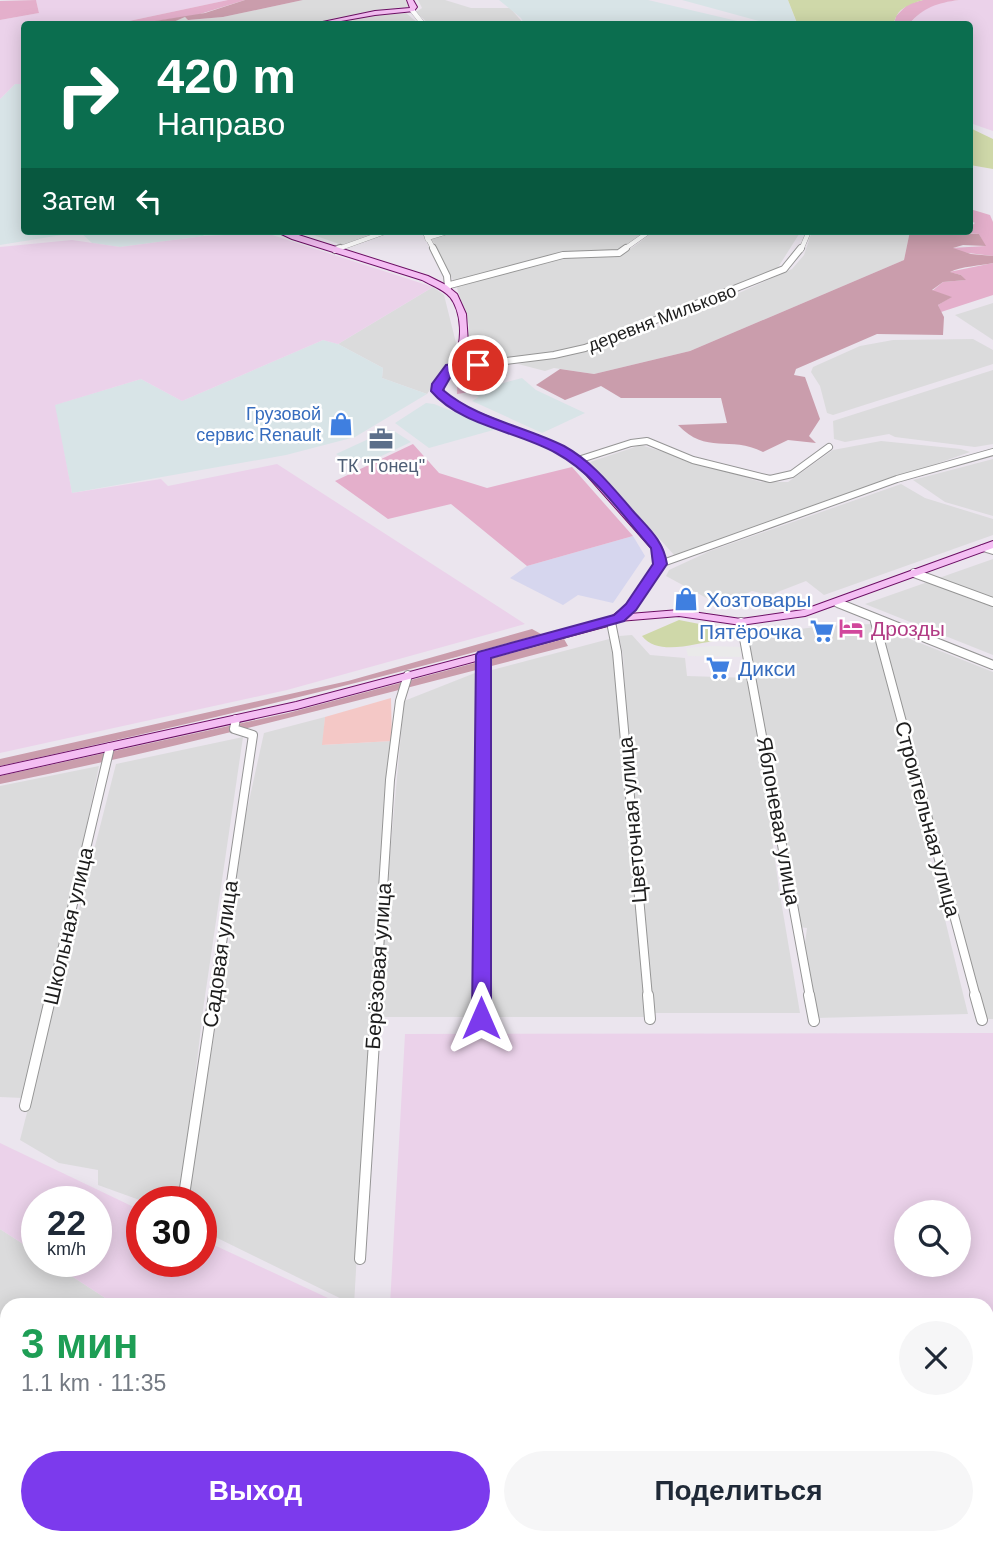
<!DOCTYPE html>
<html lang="ru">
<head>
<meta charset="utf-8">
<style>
  :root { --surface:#fff; --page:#f6f6f7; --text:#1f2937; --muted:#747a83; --accent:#7c3aed }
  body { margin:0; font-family:Helvetica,sans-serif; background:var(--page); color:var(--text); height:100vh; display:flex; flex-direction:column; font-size:26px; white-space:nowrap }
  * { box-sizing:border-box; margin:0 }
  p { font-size:23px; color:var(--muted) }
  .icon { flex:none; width:38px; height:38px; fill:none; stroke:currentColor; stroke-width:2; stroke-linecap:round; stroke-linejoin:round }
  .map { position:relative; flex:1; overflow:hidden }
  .sheet { position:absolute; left:0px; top:1298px; width:994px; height:247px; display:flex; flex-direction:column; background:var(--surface); border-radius:21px 21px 0 0; box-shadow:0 4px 18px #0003 }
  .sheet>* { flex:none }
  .guide { position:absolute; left:21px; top:21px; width:952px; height:214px; border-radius:7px; box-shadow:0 4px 18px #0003; background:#0b6e4f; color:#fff; overflow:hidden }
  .tools { position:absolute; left:894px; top:1200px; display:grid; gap:14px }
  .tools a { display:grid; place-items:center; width:77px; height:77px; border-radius:50%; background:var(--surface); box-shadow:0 4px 18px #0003; font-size:35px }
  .speed { position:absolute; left:21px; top:1186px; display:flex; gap:14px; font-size:35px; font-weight:700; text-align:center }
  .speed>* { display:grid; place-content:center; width:91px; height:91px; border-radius:50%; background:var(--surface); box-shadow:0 4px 18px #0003; line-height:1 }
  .speed small { font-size:18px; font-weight:400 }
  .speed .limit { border:10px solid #d22; background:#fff; color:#111 }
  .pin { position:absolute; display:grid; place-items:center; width:60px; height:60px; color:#fff; margin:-30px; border:4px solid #fff; border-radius:50%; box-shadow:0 2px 7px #0007 }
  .me { position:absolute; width:77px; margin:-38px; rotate:0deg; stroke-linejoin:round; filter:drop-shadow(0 0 5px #0008) }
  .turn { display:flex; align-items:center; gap:24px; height:147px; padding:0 21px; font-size:32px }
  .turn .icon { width:91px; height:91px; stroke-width:2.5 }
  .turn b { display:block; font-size:49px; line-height:60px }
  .then { display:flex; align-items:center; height:66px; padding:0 21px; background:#0003; gap:14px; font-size:26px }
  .round { display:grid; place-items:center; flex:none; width:74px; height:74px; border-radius:37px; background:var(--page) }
  .overview { display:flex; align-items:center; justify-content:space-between; height:119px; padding:0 21px }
  h1 { font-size:42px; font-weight:600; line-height:52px; color:#1e9e55 }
  .action { display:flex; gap:14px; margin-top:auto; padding:14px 21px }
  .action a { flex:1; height:80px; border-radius:42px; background:var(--accent); color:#fff; font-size:28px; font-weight:600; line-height:80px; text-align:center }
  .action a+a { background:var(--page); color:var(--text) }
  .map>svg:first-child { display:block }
  .residential { fill:#dbdbdc }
  .commercial { fill:#d6d6ee }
  .industrial { fill:#d8e4e7 }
  .farmland { fill:#ebd2ea; fill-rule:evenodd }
  .grass { fill:#e4afcb }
  .forest { fill:#ca9dac }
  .park { fill:#f4c8c6 }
  .parking { fill:#eaeaea }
  .water { fill:#cfd8a9 }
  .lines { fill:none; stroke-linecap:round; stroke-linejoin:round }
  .street-far3-casing { stroke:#959595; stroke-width:5 }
  .street-far2-casing { stroke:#959595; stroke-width:8 }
  .street-far1-casing { stroke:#959595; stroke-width:10 }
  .street-casing { stroke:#959595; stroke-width:12 }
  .secondary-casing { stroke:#6c0f64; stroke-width:2 }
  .street-far3 { stroke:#fff; stroke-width:4.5 }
  .street-far2 { stroke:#fff; stroke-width:6 }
  .street-far1 { stroke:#fff; stroke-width:8 }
  .street { stroke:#fff; stroke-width:10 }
  .secondary { fill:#f4bef3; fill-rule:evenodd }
  .route { fill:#7c3aed; stroke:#51269a; stroke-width:2 }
  .labels { text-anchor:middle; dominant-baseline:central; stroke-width:5; stroke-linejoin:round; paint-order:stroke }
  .far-street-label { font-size:18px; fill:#1e1e1e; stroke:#fff }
  .far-shop-label { font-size:18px; fill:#366cbe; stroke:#fff; text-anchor:end }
  .far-service-label { font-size:18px; fill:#4e5e75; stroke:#fff }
  .shop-label { font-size:21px; fill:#366cbe; stroke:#fff; text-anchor:start }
  .hotel-label { font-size:21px; fill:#b23c85; stroke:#fff; text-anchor:start }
  .street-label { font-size:21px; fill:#1e1e1e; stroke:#fff }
</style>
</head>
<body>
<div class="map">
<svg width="993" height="1545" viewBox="0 0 993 1545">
  <rect width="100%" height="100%" fill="#ebe5ee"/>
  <path class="residential" d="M303,0H408L413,6L409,9L374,11L308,24L170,23L185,17L188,20L223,17Z
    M418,0H445L471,8H510L524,24H429L416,12L422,8Z
    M406,13L419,24H329L377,15Z
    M302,231H379L342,245Z
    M427,231H645L618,251L565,254L454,282Z
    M655,231H801L777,269L616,336L554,352L465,363L469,325L456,285L564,256L622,255Z
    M812,231H910L904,260L690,351L594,374L554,368L545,371L518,364L620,342L730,297L792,269L804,255Z
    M433,287L444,295L458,351L427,394L382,378L383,368L338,344Z
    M993,303V340L955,315Z
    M973,339L993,350V364L833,415L827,413L820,386L811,372L813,367L860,346L893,340Z
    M993,370V444L975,447L895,437L889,434L845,442L834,439L833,421Z
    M881,441L961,449L970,452L675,556L590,462L641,445L761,482H788L833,450Z
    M993,459V516L945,502L913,480Z
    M901,484L925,498L993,519V535L824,595L806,581L770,595L752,591L725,603L712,601L666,576L669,570L710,551Z
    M993,559V655L865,604Z
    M873,624L968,1014L816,1018L804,951L807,928L799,927L747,636L823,626Z
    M878,630L890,631L993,672V1019H983Z
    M632,635L650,655L685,658L687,676L750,678L779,889L800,1013H651L634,839L623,655L619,636Z
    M613,638L646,1017H482L484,672Z
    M480,671L479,1017H375L404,701Z
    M325,717L323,745L392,741L371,1011L354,1305L201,1230V1202H187L238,888L237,876L245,819L264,733Z
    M243,737L204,1003L180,1202H145L98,1185V1170L59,1163L20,1140L116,764Z
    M99,766L74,886L23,1098L0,1097V786Z
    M0,1229L37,1253V1262H50L116,1305L7,1306V1509L0,1503Z
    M46,1538H324L322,1545H55Z"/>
  <path class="commercial" d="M633,536L645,556L613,603L578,595L563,605L510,578L527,566Z"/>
  <path class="industrial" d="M499,0H648L750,24H524L521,18Z
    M682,0H788L797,24L759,21Z
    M15,84H24V231H199L204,236L120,247L92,243L80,232L0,245V99Z
    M323,340L338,344L383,368L382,378L427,394L355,437L286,455L72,493L54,405L141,379L182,401Z
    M522,378L536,390L585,413L542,433L472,401L479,397L470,392Z
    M426,403L434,404L497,429L429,448L395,423Z
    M388,430L394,431L411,442L369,462L361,458L351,463L336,454Z"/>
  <path class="farmland" d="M36,0H228L115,24H24V84H15L0,99V20L39,13Z
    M959,0H993V131L970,123V24H909L922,11L935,3Z
    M266,233L433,287L338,344L323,340L182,401L141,379L55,405L72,493L161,479L168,486L277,464L525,624L287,690L0,753V247L72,240L120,247L204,236Z
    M993,1033V1545H376V1538H987V1306L390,1305L405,1034ZM906,1213H959V1265H906Z
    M0,1143L142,1211V1262H201V1239L343,1305L236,1306L222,1303L218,1306L116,1305L50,1262H96V1202H37V1253L0,1229Z"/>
  <path class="grass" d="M36,0L39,13L0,20V1Z
    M228,0H245L197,15L136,24H115Z
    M923,0H959C937,3 924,7 909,24H894L896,16L908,4Z
    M970,209L990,215L993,222V256L960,252L952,248L985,246L979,234L956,232L970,231V227L975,223L970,221Z
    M993,263V295L941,312L938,305L951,297L932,291L943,282L965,280L961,275L949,272Z
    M495,364L507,375L470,392L457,394L458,370Z
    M413,444L439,473L487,488L572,467L633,536L527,566L451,504L388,519L335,481Z
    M0,1503L7,1509V1538H46L55,1545H0Z"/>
  <path class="forest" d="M245,0H303L223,17L188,20L185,17L171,23L173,24H136L205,13Z
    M910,231L979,234L986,246L963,245L953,248L971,254L993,256V263C980,266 962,266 950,272L961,275L966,280L943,282L932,290L952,297L938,305L944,317L943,335L877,334L796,369L794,375L805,377L820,419L809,436L816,443L788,440L763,452C730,435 706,455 678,425L727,423L721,398H621L601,386L565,400L536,385L560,369L594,374L690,351L904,260Z
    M532,629L541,634C362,684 182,726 0,766V759L348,681Z
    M564,639L568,646C380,695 191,745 0,784V776L288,713Z"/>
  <path class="park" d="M391,698L392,741L322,745L325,717Z"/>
  <path class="parking" d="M714,646L741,647V657L688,656L686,648Z"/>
  <path class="water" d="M788,0H923C909,4 896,9 894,24H794L797,23Z
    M970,128L993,139V169L970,165Z
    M679,620L725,629L720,640C695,643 659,657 642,636Z"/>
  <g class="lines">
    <g class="street-far3-casing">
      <path id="street-far3" d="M412,10L423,24
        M424,231L434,250
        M428,240L427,238L450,231
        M335,250L388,231
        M623,250L650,231
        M801,250L809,231"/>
    </g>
    <g class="street-far2-casing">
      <path id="street-far2" d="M433,248L447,276L448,287
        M335,250L340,248
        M450,285L563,255L619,253L626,248
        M450,368L554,355L585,348L784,269L801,248
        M578,460L631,443L647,441L693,460L770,479L792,474L829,447
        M983,548L993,551
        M660,564L897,479L993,452
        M914,573L918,574"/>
    </g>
    <g class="street-far1-casing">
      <path id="street-far1" d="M914,573L993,602
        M838,603L993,665
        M874,618L976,997
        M611,622L617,652L648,997
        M741,622L810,997
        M51,997L110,747
        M214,997L253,735L234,729L236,719
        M376,997L390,780L400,701L408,675
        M481,997L483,655"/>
    </g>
    <g class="street-casing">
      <path id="street" d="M648,995L650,1019
        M809,995L814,1021
        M975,995L982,1020
        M481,1018V995
        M25,1106L51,995
        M183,1202L214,995
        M360,1259L377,995
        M0,1356L7,1361
        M252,1538L262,1545"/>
    </g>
    <g class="secondary-casing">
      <path id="secondary" d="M407,0H413L417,7L414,11L375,15L324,24H313L375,11L410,8Z
        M275,231H286L428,276L446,285L457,294L466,314L468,343L462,358L443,384L444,393L472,410L562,447L581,458L662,548L665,564L635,609L629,614L679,610L741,619L803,610L993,541V548L805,616L741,625L679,616L619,621L615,624L297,709L0,775V767L296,702L607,620L627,605L655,564L652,549L575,462L556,451L466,414L436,396L433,384C440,375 448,367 454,357C463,342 462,312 450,297C443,289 431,285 422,280L292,239Z"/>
    </g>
    <use href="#street-far3" class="street-far3"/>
    <use href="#street-far2" class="street-far2"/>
    <use href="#street-far1" class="street-far1"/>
    <use href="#street" class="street"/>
    <use href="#secondary" class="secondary"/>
  </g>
  <path class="route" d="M478,361L484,365L482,368L454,371L443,390C477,419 524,426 564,446C593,462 612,487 633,511C649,529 663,540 667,564L636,610L624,621L491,658V1018L488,1023H475L472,1018L476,655L478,652L614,615L626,604L653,564L651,548C622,515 595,474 556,453C517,431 461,426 431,391L432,384L446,365Z"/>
  <defs>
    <g id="shop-bare" transform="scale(1.89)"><path d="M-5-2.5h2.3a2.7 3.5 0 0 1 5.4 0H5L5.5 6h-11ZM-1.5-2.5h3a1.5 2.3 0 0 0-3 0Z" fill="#3f7fe0" stroke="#fff" stroke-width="2.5" paint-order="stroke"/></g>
    <g id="office-bare" transform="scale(1.89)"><path d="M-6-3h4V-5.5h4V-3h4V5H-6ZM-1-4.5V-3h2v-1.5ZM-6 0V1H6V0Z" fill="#5c6f8a" stroke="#fff" stroke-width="2.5" paint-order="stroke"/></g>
    <g id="hotel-bare" transform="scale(1.89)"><path d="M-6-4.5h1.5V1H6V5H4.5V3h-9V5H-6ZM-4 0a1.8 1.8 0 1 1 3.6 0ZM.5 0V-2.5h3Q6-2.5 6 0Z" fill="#d1479c" stroke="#fff" stroke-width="2.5" paint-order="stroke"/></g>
    <g id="supermarket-bare" transform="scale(1.89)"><path d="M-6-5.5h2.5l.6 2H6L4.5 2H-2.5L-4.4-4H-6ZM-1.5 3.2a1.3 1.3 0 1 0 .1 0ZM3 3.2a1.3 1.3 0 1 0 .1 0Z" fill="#3f7fe0" stroke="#fff" stroke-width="2.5" paint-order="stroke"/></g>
  </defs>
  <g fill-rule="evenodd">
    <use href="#shop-bare" x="341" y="424"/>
    <use href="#office-bare" x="381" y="439"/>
    <use href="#shop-bare" x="686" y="599"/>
    <use href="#hotel-bare" x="851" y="628"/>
    <use href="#supermarket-bare" x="822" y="631"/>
    <use href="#supermarket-bare" x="718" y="668"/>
  </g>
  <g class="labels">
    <g class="far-street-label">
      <text transform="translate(662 318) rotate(-21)">деревня Мильково</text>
    </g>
    <g class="far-shop-label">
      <text x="321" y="414">Грузовой<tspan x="321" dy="21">сервис Renault</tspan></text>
    </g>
    <g class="far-service-label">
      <text x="381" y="466">ТК "Гонец"</text>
    </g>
    <g class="shop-label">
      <text x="706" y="599">Хозтовары</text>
      <text x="802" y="631" text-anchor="end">Пятёрочка</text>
      <text x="738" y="668">Дикси</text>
    </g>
    <g class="hotel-label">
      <text x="871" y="628">Дрозды</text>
    </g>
    <g class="street-label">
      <text transform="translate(928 819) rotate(75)">Строительная улица</text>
      <text transform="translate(632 820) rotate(-95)">Цветочная улица</text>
      <text transform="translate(779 821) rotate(80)">Яблоневая улица</text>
      <text transform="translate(68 926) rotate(-77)">Школьная улица</text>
      <text transform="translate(220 954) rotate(-82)">Садовая улица</text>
      <text transform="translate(378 966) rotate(-86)">Берёзовая улица</text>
    </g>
  </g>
</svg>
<div class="tools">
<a><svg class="icon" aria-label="search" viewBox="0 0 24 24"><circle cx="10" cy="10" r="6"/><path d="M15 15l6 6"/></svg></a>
</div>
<div class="speed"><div>22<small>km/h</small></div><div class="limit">30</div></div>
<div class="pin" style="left:478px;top:365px;background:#d93025"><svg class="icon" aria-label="arrive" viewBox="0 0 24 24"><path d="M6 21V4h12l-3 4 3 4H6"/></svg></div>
<svg class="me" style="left:481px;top:1018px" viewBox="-20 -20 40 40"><path d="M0-17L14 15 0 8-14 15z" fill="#7c3aed" stroke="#fff" stroke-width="4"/></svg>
<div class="guide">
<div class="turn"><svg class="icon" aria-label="right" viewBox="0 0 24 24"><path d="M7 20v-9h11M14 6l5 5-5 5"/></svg><div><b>420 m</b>Направо</div></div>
<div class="then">Затем<svg class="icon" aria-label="left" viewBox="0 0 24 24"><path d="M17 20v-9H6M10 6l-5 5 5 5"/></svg></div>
</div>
<section class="sheet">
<div class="overview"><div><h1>3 мин</h1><p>1.1 km · 11:35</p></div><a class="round"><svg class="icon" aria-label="close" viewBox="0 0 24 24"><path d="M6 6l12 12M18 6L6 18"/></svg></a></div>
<div class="action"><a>Выход</a><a>Поделиться</a></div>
</section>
</div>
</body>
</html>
